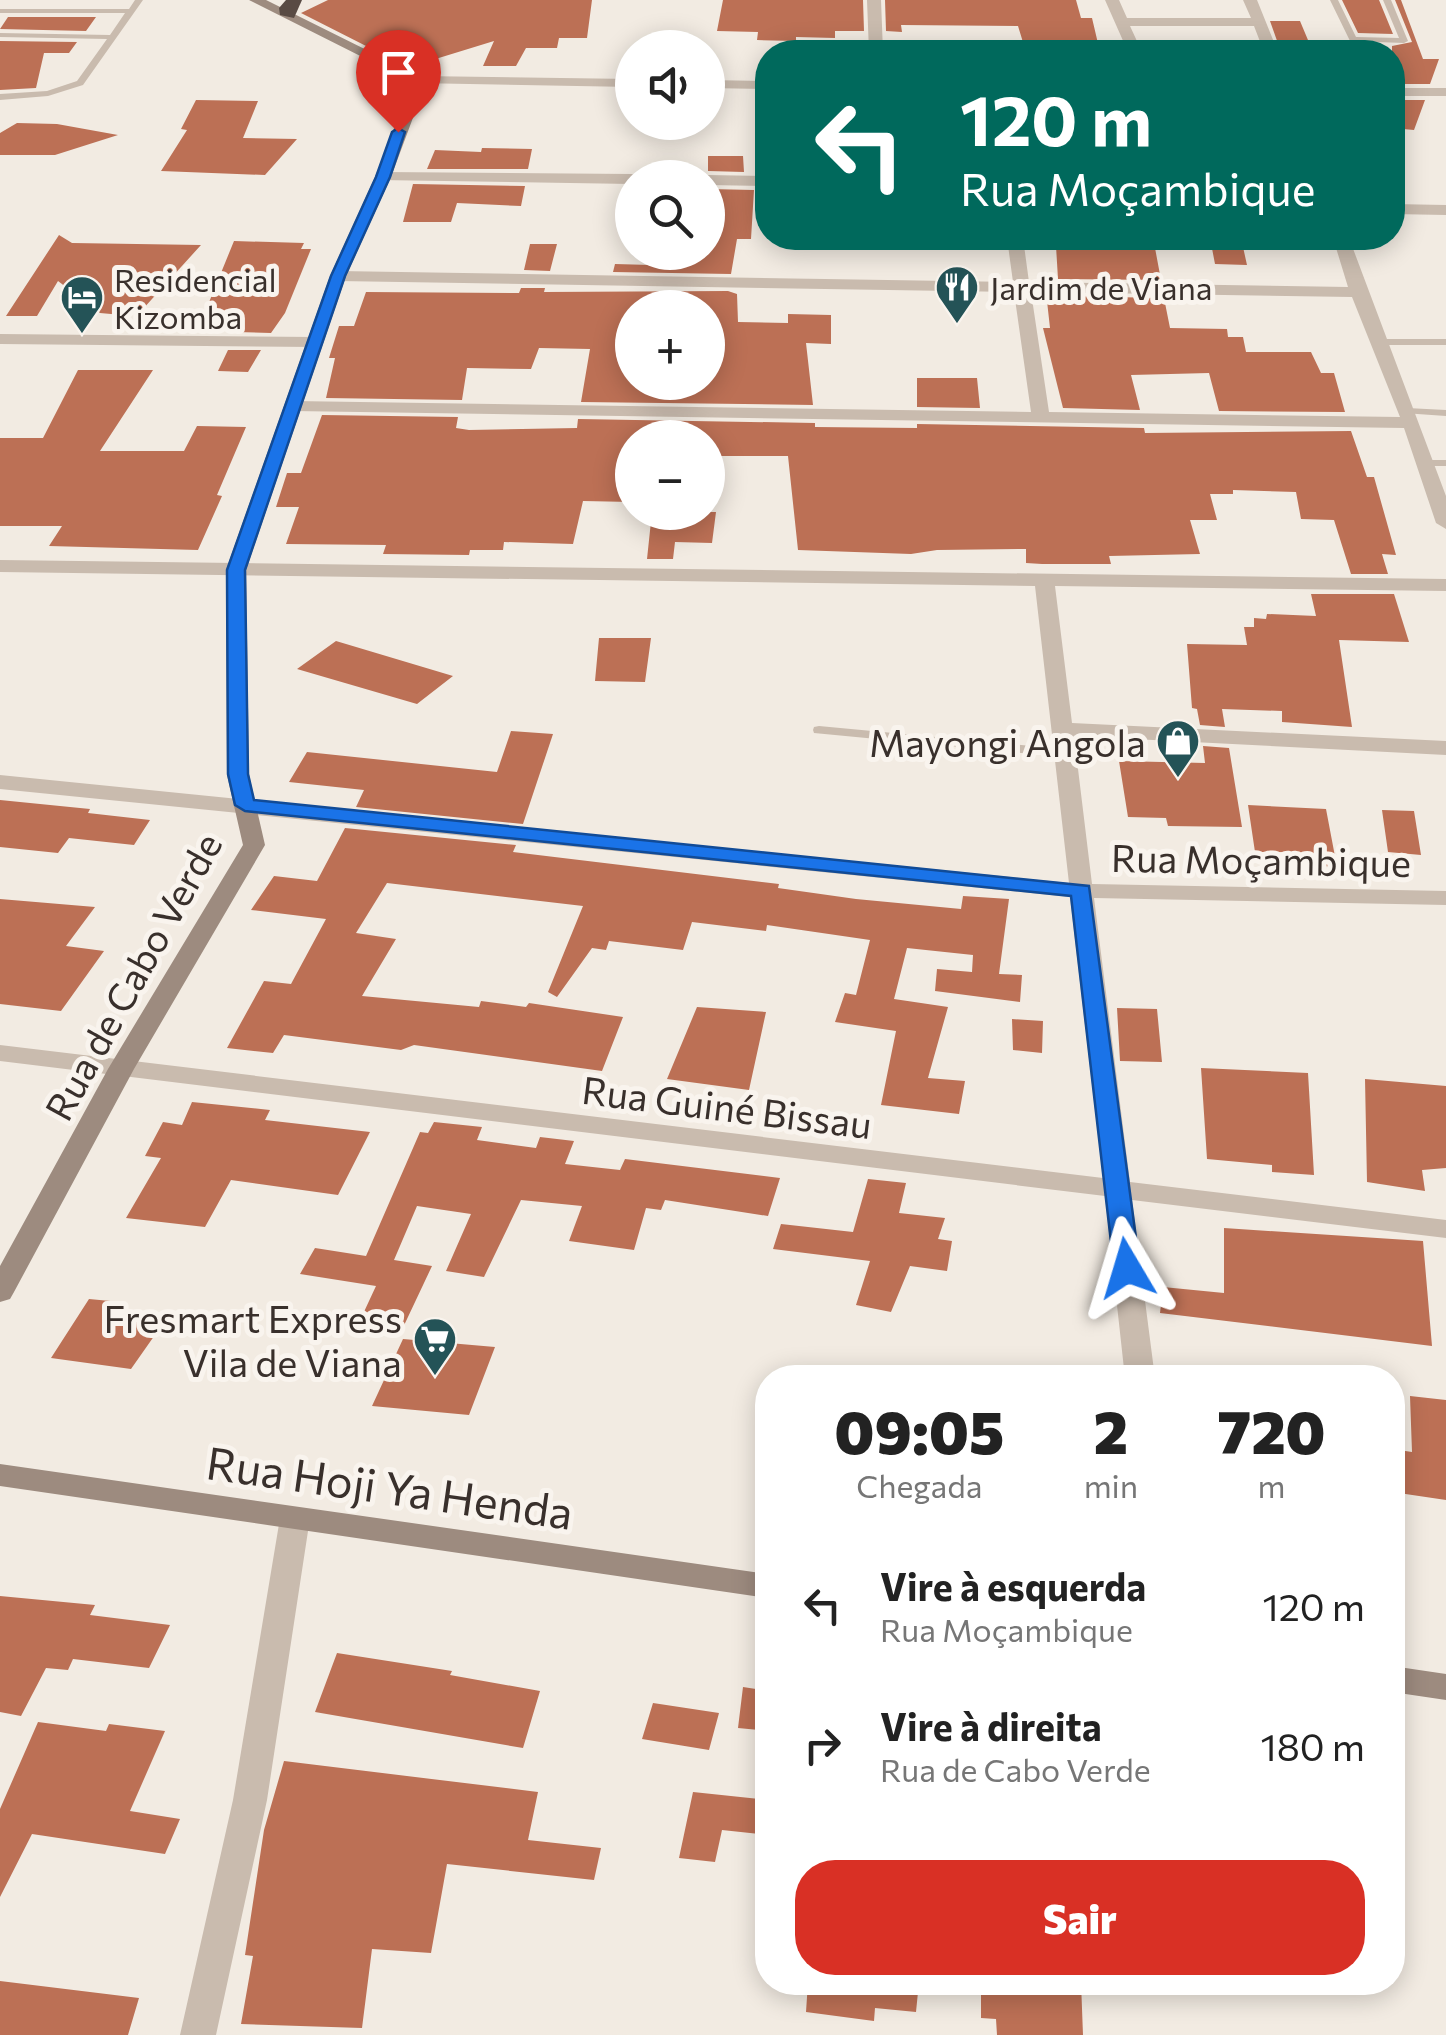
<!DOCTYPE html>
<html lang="pt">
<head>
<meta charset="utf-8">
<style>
  :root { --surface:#fff; --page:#f2f2f2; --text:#222; --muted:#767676; --accent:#d93025 }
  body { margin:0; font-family:Commissioner,sans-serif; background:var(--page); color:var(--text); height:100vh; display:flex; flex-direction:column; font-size:38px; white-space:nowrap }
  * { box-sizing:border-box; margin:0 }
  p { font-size:32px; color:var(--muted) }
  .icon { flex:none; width:55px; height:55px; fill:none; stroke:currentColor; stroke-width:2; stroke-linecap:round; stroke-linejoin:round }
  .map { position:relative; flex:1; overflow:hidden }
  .side { position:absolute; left:755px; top:1365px; width:650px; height:630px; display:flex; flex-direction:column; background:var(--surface); border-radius:40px; box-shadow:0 5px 25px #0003 }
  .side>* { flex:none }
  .top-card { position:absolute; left:755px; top:40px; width:650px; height:210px; border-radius:40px; box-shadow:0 5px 25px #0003; background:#00695c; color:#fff; overflow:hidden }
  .buttons { position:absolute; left:615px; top:30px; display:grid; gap:20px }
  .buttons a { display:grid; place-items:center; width:110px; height:110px; border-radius:50%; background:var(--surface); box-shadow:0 5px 25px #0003; font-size:50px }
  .pin { position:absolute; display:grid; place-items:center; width:85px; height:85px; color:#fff; margin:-102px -42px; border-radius:50% 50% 50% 0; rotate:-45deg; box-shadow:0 0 10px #0007 }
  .pin .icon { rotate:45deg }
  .me { position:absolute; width:110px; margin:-55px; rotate:353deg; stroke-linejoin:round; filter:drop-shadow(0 0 8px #0008) }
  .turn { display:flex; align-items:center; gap:35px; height:210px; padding:0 40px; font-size:45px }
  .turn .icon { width:130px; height:130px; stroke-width:2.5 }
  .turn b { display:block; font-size:70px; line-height:85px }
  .eta { display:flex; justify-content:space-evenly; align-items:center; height:170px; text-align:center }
  .eta b { font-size:60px; font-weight:800; line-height:70px }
  .action { display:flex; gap:20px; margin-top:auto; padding:20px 40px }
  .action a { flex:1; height:115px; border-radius:40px; background:var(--accent); color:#fff; font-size:40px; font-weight:800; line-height:115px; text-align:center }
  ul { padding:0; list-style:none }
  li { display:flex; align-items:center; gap:30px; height:140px; padding:0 40px }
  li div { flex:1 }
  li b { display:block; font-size:38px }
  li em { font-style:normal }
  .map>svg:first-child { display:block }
  .building { fill:#bc7055; fill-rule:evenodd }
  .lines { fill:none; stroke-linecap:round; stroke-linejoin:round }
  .lane { fill:#c9bbae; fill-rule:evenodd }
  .street { fill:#c9bbae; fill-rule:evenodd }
  .secondary { fill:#9d8b7f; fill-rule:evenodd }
  .highway { fill:#594b44; fill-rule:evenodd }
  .route { fill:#1a73e8; stroke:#114b97; stroke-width:2.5 }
  .labels { text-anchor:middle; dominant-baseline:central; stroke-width:10; stroke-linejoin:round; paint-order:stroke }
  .far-poi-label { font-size:32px; fill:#39302c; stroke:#f9f4ee; text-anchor:start }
  .poi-label { font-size:38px; fill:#39302c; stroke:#f9f4ee; text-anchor:end }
  .street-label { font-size:38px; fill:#39302c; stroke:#f9f4ee }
  .near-street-label { font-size:45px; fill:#39302c; stroke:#f9f4ee }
</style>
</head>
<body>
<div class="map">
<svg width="1446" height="2035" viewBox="0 0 1446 2035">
  <rect width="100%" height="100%" fill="#f2ebe2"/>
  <path class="building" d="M328,0H592L587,38H559L557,48H526L516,66H483L494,41L429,61L384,44L370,48L301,13Z
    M723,0H863L864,31H835V38L796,37V41L757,40L758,32L717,31Z
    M885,0H1076L1081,18H1092L1100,52H1026L1018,26L901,25L902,32L886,31Z
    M1342,0H1379L1393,34L1358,33Z
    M1395,0H1401L1423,59H1439L1430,84H1392V46L1412,42Z
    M8,17H96L86,31L0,29Z
    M1270,21H1300L1313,52H1281Z
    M0,41L77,42L69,53H44L36,88L0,90Z
    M196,100L258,101L243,138L297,139L265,175L161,171L187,130L181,129Z
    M1392,100H1425L1414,130L1392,128Z
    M17,123L57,124L118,135L55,155H0V133Z
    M482,148L532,149L528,169H427L435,150L481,152Z
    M708,156H743L744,172L708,171Z
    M413,184L525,186L521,206L457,203L451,222H403Z
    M708,189L754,190L751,239H737L731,274L613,272L615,264L686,266L687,252H708Z
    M59,235L72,243L201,245L142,310L122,315L100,313L58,281L37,316H6Z
    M1210,238H1241L1247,265L1215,264Z
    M234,241L304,243L301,249H311L285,313L271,333L236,332L243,318L203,317Z
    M530,244H557L550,271L524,270Z
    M1056,246L1155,248L1161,280L1058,279Z
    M521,288H545L544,292L728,291L737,294L738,322L788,323V314L831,315V344L806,343L813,405L581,402L590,349L539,348L531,369L467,368L462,400L326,398L335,358H329L339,326H354L366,292L519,293ZM632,308H708V382H632Z
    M1059,296L1164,298L1170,328L1227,329L1228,337H1243L1246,352H1311L1321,373H1334L1345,412L1219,411L1209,373L1131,375L1140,410L1063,408L1043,328H1050L1047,301H1059Z
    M228,350H261L248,372L218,371Z
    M78,370H153L100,451H184L197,426L246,427L217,495L222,496L198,550L49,546L62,526H0V438H43Z
    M917,378H977L980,408L917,407Z
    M322,415L458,417L456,428L469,430L577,428L578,419L815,423V427L917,428V424L1144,428L1145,433L1351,431L1367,477H1374L1396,555L1382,554L1388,574H1351L1334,520L1301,519L1296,492L1233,490V494H1210L1217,520H1190L1200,554L1109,556L1111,564H1042L1026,563V549L937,550L911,554L798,550L788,456H708V438H632V502L583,501L573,544L504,542L503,550H470L469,555L383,554L386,545L286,544L299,507H276L287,473H301Z
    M652,512H716L712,543L675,542L673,559H647Z
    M1311,594H1394L1409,642L1339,640L1352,727L1282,722V711L1222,709L1225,727L1200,725L1197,709L1192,708L1187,644L1247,645L1244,627H1254V618L1266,619L1267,614L1316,616Z
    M599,638H651L645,682L595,681Z
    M336,641L453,676L417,704L297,669Z
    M511,731L553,734L523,824L356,807L364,790L289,782L307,752L497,772Z
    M1203,746L1229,748L1242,827L1168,826L1166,818L1128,817L1119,761L1205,763Z
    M0,800L90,809L88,813L150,820L134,845L69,838L58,853L0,847Z
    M1248,805L1326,809L1337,867L1287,864L1285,852H1255Z
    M1382,810L1414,811L1421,855L1388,852Z
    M345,828L516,845L513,852L779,884L778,888L856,899L961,909L963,896L1009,899L999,974L1022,975L1020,1002L935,991L937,969L972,972L973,955L907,948L894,999L948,1007L928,1078L965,1081L959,1114L881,1105L896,1031L835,1022L845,993L856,995L870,940L767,925L766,931L692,922L683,950L609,941L606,950L592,948L557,997L548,992L583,906L387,883L356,933L396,939L362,996L479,1007L481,1001L526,1007L529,1003L623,1017L602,1071L414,1045L401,1050L284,1035L273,1053L227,1048L264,981L291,984L326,919L251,910L274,876L317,881Z
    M0,899L95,907L66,946L104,951L61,1011L0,1004Z
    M697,1007L766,1012L749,1090L667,1079Z
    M1117,1008L1157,1009L1162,1062L1120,1061Z
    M1012,1019L1043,1021L1042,1053L1013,1050Z
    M1201,1068L1308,1073L1314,1175L1272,1172V1165L1207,1159Z
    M1365,1079L1446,1086V1168L1422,1170L1425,1191L1367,1182Z
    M192,1102L270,1110L265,1120L370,1132L338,1195L231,1180L205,1227L126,1218L161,1158L145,1156L163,1122L182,1125Z
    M434,1122L482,1127L477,1140L536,1148L540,1137L574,1141L565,1164L620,1170L625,1159L780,1178L768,1216L665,1200L661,1210L646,1208L634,1250L569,1241L582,1206L521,1200L484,1277L446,1271L471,1214L417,1206L394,1260L432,1266L399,1336L356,1329L376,1286L300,1274L315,1248L366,1256L420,1132L428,1133Z
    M868,1179L906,1183L899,1213L945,1218L938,1239L952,1241L947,1271L910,1266L891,1312L856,1305L870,1261L773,1249L781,1224L853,1232Z
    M1224,1228L1423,1241L1432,1346L1160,1313L1163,1287L1224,1293Z
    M89,1299L121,1302L114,1314L164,1322L131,1369L51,1358Z
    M403,1339L495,1347L469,1415L372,1406Z
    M1410,1396L1446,1400V1500L1392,1492V1449L1412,1452Z
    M0,1596L95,1605L90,1615L170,1625L149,1668L73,1659L68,1670L46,1668L21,1716L0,1712Z
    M337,1653L452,1671L450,1675L540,1691L523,1748L315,1712Z
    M743,1687L768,1691V1731L738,1728Z
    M653,1703L719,1713L709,1750L642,1739Z
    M38,1722L106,1731L109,1724L165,1731L130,1811L180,1819L165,1854L32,1834L0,1897V1809Z
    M284,1761L538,1792L528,1840L601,1848L594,1880L447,1864L431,1953L372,1949L362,2028L241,2024L253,1956L245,1955L264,1830Z
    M693,1792L768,1800V1835L722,1830L715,1862L679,1858Z
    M0,1981L139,1998L128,2035H0Z
    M808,1982H919L916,2012L875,2008L874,2021L806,2012Z
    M981,1982H1081L1083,2035H997L996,2019L981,2018Z"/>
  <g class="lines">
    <path class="lane" d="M135,0H143L83,85L48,96L0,100V94L47,91L77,81L107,39L0,37V33L110,35L125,13H0V9H129Z
      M1330,0H1338L1356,37L1399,38L1383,0H1391L1408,41L1404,43L1350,41Z
      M1446,339V345H1378L1373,342L1378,339Z
      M1407,408L1446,410V416L1403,413V409Z
      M1446,460V466H1423L1417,463L1423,460Z
      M819,726L1064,749L1071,753L1064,757L814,733L813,730L814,727Z"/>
    <path class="street" d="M867,0H881L883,52H869Z
      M1105,0H1119L1127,18H1251L1243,0H1257L1278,52H1264L1254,26H1130L1142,52H1128Z
      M420,76L632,79V87L415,83L413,80Z
      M708,80L768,81V89L708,88Z
      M1392,88H1446V96H1392Z
      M383,172L632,174L639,178H632V184L378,180V174Z
      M708,175L768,176V186L708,185V178H702Z
      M1392,204L1446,205V215L1392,214Z
      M1007,238H1023L1029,282L1348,287L1333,238H1349L1446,496V529L1436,523L1404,428L293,411L284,406L293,401L1031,412L1014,292L338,281L330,276L338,271L1013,282ZM1031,292L1352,297L1400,417L1049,412Z
      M0,334L315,337L324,342L315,347L0,344Z
      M0,560L1446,579V591L1055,586L1072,723L1446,741V755L1074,736L1092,884L1446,891V905L1094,898L1130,1182L1446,1220V1238L1132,1200L1155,1378H1125L1105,1196L0,1061V1045L1103,1178L1070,897L0,789V775L1069,883L1035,586L0,572Z
      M295,1507L306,1510L310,1518L267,1800L216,2035H180L233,1800L280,1518L284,1510Z"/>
    <path class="secondary" d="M249,0H266L427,80L391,177L346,276L246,570L249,775L265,845L134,1069L14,1292L10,1299L0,1302V1266L108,1069L243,845L227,775L226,570L330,276L375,177L412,82Z
      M0,1464L768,1574V1598L0,1486Z
      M1392,1666L1446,1674V1700L1392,1692Z"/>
    <path class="highway" d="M286,0H302L294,18L280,15L279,8Z"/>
  </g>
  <path class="route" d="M398,128L405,132L390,177L345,276L245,570L248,774L254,800L1089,886L1140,1268L1136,1274L1127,1276L1114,1268L1071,896L245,811L235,805L228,774L227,570L331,276L376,177L392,132Z"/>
  <defs>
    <g id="restaurant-pin" transform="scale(2.25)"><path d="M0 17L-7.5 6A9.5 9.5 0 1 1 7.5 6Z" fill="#245357" stroke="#f9f4ee"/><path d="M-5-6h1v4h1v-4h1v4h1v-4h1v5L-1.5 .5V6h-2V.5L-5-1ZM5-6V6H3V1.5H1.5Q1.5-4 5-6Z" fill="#fff"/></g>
    <g id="hotel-pin" transform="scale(2.25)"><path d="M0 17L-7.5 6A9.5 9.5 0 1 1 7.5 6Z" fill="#245357" stroke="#f9f4ee"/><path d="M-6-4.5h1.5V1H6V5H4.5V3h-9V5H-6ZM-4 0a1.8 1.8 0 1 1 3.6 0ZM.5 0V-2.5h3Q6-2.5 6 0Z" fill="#fff"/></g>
    <g id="shop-pin" transform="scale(2.25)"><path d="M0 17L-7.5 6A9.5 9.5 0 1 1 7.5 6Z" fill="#245357" stroke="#f9f4ee"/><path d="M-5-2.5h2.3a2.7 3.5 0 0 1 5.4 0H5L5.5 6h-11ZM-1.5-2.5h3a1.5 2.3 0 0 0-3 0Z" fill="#fff"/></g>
    <g id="supermarket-pin" transform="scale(2.25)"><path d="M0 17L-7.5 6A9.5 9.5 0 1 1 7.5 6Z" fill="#245357" stroke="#f9f4ee"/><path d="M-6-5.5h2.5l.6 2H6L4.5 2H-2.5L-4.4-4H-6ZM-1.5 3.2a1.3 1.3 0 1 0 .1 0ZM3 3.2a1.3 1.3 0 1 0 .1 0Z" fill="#fff"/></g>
  </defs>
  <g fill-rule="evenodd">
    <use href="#restaurant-pin" x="957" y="287"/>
    <use href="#hotel-pin" x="82" y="297"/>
    <use href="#shop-pin" x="1178" y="741"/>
    <use href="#supermarket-pin" x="435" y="1339"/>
  </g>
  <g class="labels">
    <g class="far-poi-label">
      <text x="114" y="279">Residencial<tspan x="114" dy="37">Kizomba</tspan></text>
      <text x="990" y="287">Jardim de Viana</text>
    </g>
    <g class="poi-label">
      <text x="1146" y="741">Mayongi Angola</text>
      <text x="402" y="1317">Fresmart Express<tspan x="402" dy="44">Vila de Viana</tspan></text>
    </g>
    <g class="street-label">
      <text transform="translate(1261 859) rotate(1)">Rua Moçambique</text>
      <text transform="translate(132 976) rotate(-61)">Rua de Cabo Verde</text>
      <text transform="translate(727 1106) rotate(7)">Rua Guiné Bissau</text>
    </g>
    <g class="near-street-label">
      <text transform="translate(390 1486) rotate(8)">Rua Hoji Ya Henda</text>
    </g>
  </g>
</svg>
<div class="buttons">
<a><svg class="icon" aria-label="sound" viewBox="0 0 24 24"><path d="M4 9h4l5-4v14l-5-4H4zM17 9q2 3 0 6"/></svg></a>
<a><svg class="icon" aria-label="search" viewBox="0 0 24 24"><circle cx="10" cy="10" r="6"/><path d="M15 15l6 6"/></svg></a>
<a>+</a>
<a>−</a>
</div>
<div class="pin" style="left:398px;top:132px;background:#d93025"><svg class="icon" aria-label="arrive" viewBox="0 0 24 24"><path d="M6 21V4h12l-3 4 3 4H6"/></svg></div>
<svg class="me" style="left:1127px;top:1268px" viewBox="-20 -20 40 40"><path d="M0-17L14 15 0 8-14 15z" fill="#1a73e8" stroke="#fff" stroke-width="4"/></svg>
<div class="top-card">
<div class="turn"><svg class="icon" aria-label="left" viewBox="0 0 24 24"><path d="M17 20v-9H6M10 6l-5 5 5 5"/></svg><div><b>120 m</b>Rua Moçambique</div></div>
</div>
<section class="side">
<div class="eta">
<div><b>09:05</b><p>Chegada</p></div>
<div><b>2</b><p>min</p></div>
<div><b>720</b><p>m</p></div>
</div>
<ul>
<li><svg class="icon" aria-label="left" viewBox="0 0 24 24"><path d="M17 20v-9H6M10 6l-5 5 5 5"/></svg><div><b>Vire à esquerda</b><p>Rua Moçambique</p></div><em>120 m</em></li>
<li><svg class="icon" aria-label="right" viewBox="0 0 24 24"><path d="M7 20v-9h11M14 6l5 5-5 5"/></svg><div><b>Vire à direita</b><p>Rua de Cabo Verde</p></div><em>180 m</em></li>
</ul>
<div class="action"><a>Sair</a></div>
</section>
</div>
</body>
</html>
